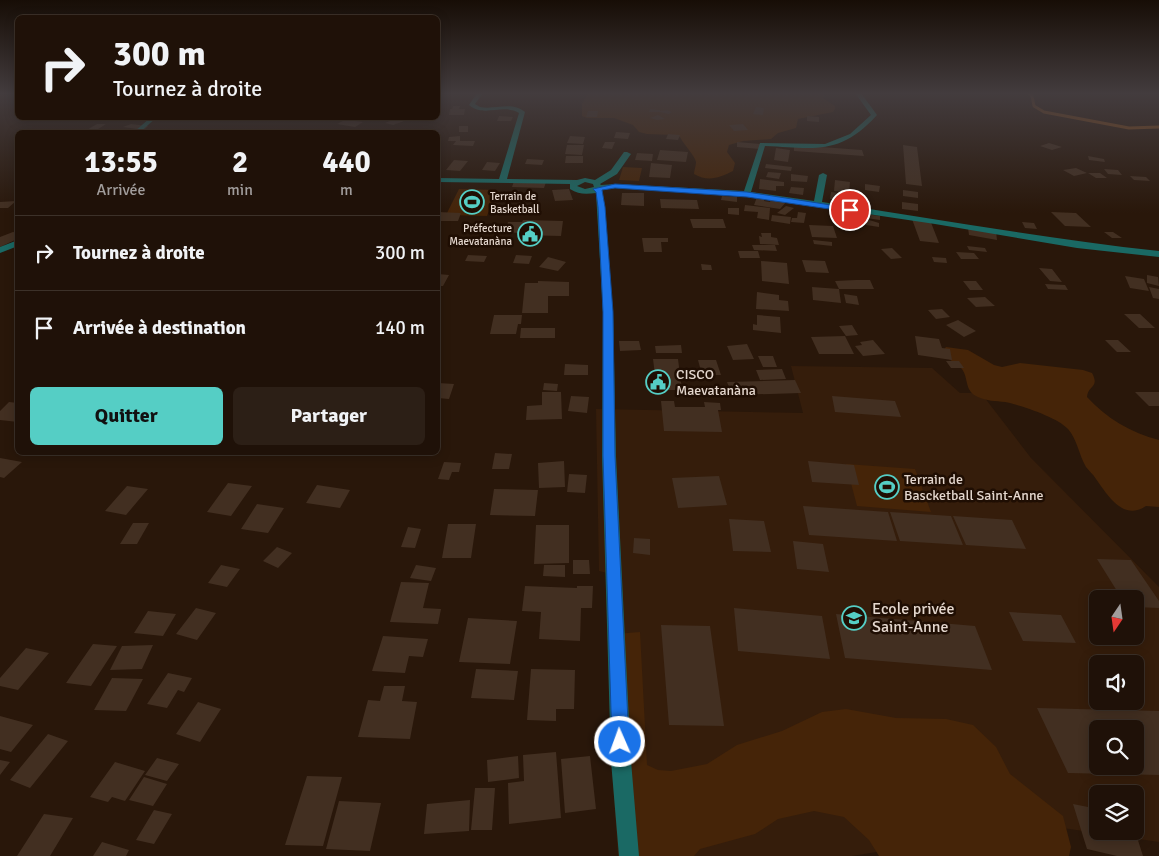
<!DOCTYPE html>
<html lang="fr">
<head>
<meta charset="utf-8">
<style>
  :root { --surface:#1f1108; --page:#2c1f16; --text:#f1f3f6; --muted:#a19d9c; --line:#3c3129; --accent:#55cec5 }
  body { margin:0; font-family:Signika,sans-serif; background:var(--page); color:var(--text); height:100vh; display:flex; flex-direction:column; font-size:19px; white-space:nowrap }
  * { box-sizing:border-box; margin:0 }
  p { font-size:16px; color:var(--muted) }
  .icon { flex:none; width:28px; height:28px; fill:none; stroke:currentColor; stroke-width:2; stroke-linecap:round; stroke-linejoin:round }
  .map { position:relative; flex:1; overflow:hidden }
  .sheet { position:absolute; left:15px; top:130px; width:425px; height:325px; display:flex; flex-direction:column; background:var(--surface); border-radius:8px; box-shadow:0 2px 12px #0003,0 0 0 1px var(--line) }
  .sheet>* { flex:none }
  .guide { position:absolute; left:15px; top:15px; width:425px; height:105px; border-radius:8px; box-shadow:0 2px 12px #0003,0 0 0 1px var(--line); background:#1f1108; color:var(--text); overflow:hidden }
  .needle { width:32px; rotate:193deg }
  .fabs { position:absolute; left:1089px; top:590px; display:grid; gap:10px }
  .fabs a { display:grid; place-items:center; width:55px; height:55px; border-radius:8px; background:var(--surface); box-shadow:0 2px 12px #0003,0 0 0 1px var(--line); font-size:25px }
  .pin { position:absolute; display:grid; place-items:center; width:42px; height:42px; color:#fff; margin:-21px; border:2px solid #fff; border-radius:50%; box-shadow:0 1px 5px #0007 }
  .me { position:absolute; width:55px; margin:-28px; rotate:358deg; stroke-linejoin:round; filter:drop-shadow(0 0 4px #0008) }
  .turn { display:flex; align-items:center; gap:18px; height:105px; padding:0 15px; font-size:22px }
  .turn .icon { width:65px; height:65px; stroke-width:2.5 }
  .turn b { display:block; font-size:35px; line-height:42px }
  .eta { display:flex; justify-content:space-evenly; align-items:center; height:85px; text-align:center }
  .eta b { font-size:30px; font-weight:700; line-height:35px }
  .cta { display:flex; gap:10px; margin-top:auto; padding:10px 15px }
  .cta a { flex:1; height:58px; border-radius:8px; background:var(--accent); color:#111; font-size:20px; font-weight:700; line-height:58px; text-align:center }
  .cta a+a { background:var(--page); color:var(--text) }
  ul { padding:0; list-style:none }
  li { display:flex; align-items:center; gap:15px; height:75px; padding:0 15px; border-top:1px solid var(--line) }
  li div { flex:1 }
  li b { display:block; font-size:19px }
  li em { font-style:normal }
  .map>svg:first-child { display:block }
  .built { fill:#351d0b; fill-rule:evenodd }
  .green { fill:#452408 }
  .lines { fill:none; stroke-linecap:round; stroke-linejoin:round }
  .stream { stroke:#8b4e19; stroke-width:3 }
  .building { fill:#422f21; fill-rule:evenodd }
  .minor { fill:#1a6964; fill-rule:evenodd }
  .route { fill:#1a73e8; stroke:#114b97 }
  .labels { text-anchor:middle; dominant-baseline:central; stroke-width:5; stroke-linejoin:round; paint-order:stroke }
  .far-poi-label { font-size:11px; fill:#e4d7ce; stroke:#1f0e03; text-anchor:start }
  .poi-label { font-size:14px; fill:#e4d7ce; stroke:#1f0e03; text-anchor:start }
  .near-poi-label { font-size:16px; fill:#e4d7ce; stroke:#1f0e03; text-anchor:start }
</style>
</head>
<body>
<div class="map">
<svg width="1159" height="856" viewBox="0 0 1159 856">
  <rect width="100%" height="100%" fill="#29170a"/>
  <path class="built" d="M791,366L932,368L960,393H981L1031,458L1159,587V842L1042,825L852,856H618L612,770L611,574L599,571L596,409L803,413ZM1098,599H1135V636H1098ZM1098,664H1135V701H1098ZM1098,729H1135V766H1098ZM1098,794H1135V831H1098Z"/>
  <path class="green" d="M588,93H825L823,98L835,106V109L833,112L798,119L796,128L778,133L771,139L743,141L729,145L727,152L735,163L733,171C719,178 708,182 694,174C694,170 696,166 696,162C695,156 684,145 680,137L674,135L647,134L639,132L633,125L614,118H587L582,116V104Z
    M623,167L642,168L639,181L619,180Z
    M459,189L497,190L487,216L446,215Z
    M946,347L968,350L994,365L1002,367L1020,363L1083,370L1092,373C1100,388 1088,385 1087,397C1106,418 1131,433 1159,440V507L1146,506C1123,522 1107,494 1096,479C1093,474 1089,471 1086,467C1079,455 1077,439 1068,429C1057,417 1020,405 1005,402C996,401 986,401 978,397C964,391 969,379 962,369C957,363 949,360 943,355V351Z
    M846,464L915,469L931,512L857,506Z
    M640,632L647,765L658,770L671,771L707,764L737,745L782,731L822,712L846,709L896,718L946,719L973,725L996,747L1010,774L1063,816L1071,847L1069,856H879L869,840L844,817L814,811L778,819L755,834L700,849L694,856H620L615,634Z"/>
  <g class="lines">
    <path class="stream" d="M1029,93L1032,96L1034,106L1044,112L1129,128L1159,127"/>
  </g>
  <path class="building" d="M453,106H460L459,109H465L464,115H449L450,109H452Z
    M756,107L764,108L763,115L753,114Z
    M650,109L660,110V111L667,110L672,112L669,114L660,112H649Z
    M588,111H598L597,117H586Z
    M658,115L665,119L657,120L650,118Z
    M499,116L513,117L511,121H497Z
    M807,116L819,117V122L807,121Z
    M396,119L404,121L393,125L385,123Z
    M345,120L363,122L355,127L337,124Z
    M97,124H106L95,131H85Z
    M131,124L148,126L144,130L123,127Z
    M743,124L748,130L734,131L729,125Z
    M459,126H468V132H459Z
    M616,132L630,133L628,139L614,138Z
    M668,134L680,135L678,140L666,139Z
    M460,136V141H475L473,146L453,145L456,141H448L449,137Z
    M570,136L585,137L583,144L567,143Z
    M605,142H615L612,149L602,148Z
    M737,142L760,144V149L737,147Z
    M1049,143L1062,147L1052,150L1040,146Z
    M567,145H584L582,155L565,154Z
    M794,145L862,150L864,156L794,151Z
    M903,145L917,147L922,186L906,184Z
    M776,148L790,150L788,162L774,160Z
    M660,150L688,152L686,162L657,160Z
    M637,153L653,154L652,161L635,160Z
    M566,156H583V163H565Z
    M1088,156L1104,159L1105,162L1089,160Z
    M527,159L544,160L542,165L525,164Z
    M454,160L468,161L460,171L446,170Z
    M487,162L500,163L495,171L482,170Z
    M651,163L672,165L670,178L649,177Z
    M766,164L792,167L791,171L765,168Z
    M1076,168L1087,173L1074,176L1063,170Z
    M1104,169L1118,170L1122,175L1108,174Z
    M768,172L781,173L779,179L766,177Z
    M1088,173H1100L1107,178H1096Z
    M791,174L808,176L807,182L791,181Z
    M1130,176L1146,177L1150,181L1134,180Z
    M760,179L784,182V186H776V191L759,189Z
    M835,180L850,182L849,193L834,191Z
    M514,181L546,182L544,188L512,187Z
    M865,184L880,186L879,192L865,190Z
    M791,187L804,188L803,195L789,193Z
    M569,189L573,200L555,201L552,190Z
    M903,190L918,192V198L903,196Z
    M831,192L847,194V201L830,199Z
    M622,193H644V206L621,205Z
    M722,196L737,197V202L721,200Z
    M757,197L765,198L764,201L770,202L771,199L787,201L780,209L754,205Z
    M660,199L697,200L699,209L661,208Z
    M16,201L8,208H0V202Z
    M902,202L918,204V211L902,209Z
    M745,205L770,208L769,220L757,218L758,212L744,211Z
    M786,206L794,208L785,215L777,213Z
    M728,208H739V215L728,214Z
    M438,212L461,213L458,221H438Z
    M798,212L806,213L804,223L791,222L792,218H797Z
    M1051,212L1076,213L1091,227L1065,226Z
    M866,214L880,216V220L866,218Z
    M772,215L791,217L790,224L771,221Z
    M690,219H723L726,228H693Z
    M866,219L879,223V227L866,225Z
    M912,219L930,220L939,243L920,241Z
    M523,220L563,221L561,236L519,235L520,233L505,232L508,222H522Z
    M1022,222L1034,223L1037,229L1025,228Z
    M809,225L833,226L837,238L812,237Z
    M968,228L996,231L997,240L969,235Z
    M13,232L18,233V241L15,240L0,247V237Z
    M1104,232H1113L1122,238H1112Z
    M761,233H771V237L777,238L779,245L760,244L759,236L762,237Z
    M642,238H668V242H661L662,252H644Z
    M813,240L832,242V246L814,244Z
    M752,245H775L777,251L754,250Z
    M967,246L985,248L987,252L969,250Z
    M892,248L902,258L891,259L881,249Z
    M738,251H758L760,258H740Z
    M956,252L974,253L979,259H961Z
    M468,255L487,256L484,262L465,261Z
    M516,255L532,256L529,264L513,263Z
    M548,257L566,262L558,271L539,267Z
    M932,257L946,258L947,263L934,262Z
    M802,260L825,261L829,273L806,272Z
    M761,261L787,263L789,284L762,281Z
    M701,264L711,265L712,270H702Z
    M1039,268L1052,269L1062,282L1050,281Z
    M438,274L449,275L443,286H438Z
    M1147,275L1158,277L1159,286L1147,283Z
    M1125,276L1144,279L1149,291L1130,288Z
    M856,280H870L874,289H839L835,281Z
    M538,281L569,282V296H548V313H522L525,283H538Z
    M963,281H976L983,290H970Z
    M1045,284L1065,285L1068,290L1048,289Z
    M812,287L839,289L841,303L813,300Z
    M1149,287L1159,289V299L1153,298Z
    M757,292L779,295V300L788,301L789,311L756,309Z
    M844,294L857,296L859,305L846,303Z
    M985,297L995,306L976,307L967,298Z
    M942,309L950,317L936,319L928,310Z
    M1124,314H1140L1155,328H1139Z
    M494,315H522L521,324H518L516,334H490Z
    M757,315L780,317L781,333L753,330V324L757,325Z
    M958,320L976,331L964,337L946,325Z
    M852,325L858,335L846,336L839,326Z
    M521,328H555V338H520Z
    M845,336L854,354H819L811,337Z
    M915,336L939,339L942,348L950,349L952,360L918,355Z
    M873,340L885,354L863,356L855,346L862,345L860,342Z
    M1105,340H1118L1131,352H1117Z
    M619,341H639L641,350L620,351Z
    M747,344L754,359L733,360L727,346Z
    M681,345L682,353H656L655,346Z
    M758,356H773L777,367H763Z
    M653,359H678L682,390H666L665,383H656Z
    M698,360H716L721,375H702Z
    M946,361H959L964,368H951Z
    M565,364L588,365V375H564Z
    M782,369L786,379L760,380L756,370Z
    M795,380L801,393L732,395L727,382Z
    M438,383L454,384L449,399L438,398Z
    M544,383L558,384L557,391L543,390Z
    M542,392H561L562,419L526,420L527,406L542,405Z
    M1135,392H1159V406H1149Z
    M571,396L589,397L587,413L568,411Z
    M832,396L895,401L901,417L835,412Z
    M661,401H674L675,407H705L704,402L720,403L721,410H718L722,432L664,431Z
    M9,402L18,403V422L0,420V411Z
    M495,453L512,454L509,469H492Z
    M0,458L22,462L4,478L0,477Z
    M564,461L565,487L539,488L538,463Z
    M808,461L854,465L859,485L812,482Z
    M444,462L461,463L459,472H452L449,480L438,479Z
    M569,474L587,475L585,493L567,492Z
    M719,476L727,505L678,508L672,478Z
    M228,483L252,486L231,516L207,512Z
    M317,485L350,490L340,508L306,503Z
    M127,486L148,489L126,515L105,511Z
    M494,489L538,490L535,516L490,515Z
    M257,504L284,508L268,533L241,529Z
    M803,506L888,512L897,541L809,535Z
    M890,512L951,516L963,545L900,541Z
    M953,516L1012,520L1026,549L966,545Z
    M729,519L764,521L771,552L733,551Z
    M133,523H149L137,544H120Z
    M448,524H476L471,558H442Z
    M536,525H569V563L534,564Z
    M408,527L421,529L415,548L401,547Z
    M634,538L650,539V555L633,553Z
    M793,541L823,544L829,572L797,569Z
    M277,547L292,553L278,568L263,561Z
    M1097,559L1131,560L1159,601V608L1135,607V599H1122Z
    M573,560H589L590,574H573Z
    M221,565L240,569L227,587L208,583Z
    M416,565L436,568L431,581L410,578Z
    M544,565H565V577L543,576Z
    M401,582L429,583L423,608L441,609L438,624L390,622Z
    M525,586L577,588V586H593L592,608H581L580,641L539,639L541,612L522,611Z
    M196,608L216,613L197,640L176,634Z
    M734,608L822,616L830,659L738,651Z
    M148,611L176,614L163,636L134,633Z
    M1009,612L1061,615L1076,643L1023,641Z
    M836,614L975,626L992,670L845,658Z
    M468,618L517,621L510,664L459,662Z
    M661,625L710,626L724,726L669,725Z
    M383,636L428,639L423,657L409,656L405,673L372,671Z
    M93,644L117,646L91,686L66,683Z
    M153,645L142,669L110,670L122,646Z
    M26,648L49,653L18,690L0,686V678Z
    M476,669L518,671L514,700L471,698Z
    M531,669L575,670L574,709H556V721L527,720Z
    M168,673L192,678L184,692L178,690L167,708L147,704Z
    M112,678L143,679L126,711L94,710Z
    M384,686H405L402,701L417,702L410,739L358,737L368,700L380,701Z
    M198,702L221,709L200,742L176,734Z
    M1037,708L1159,711V775L1068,773ZM1098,729H1135V766H1098Z
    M0,716L33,725L11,752L0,749Z
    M48,734L68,741L30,788L10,780Z
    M556,752L561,818L509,824L508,783L524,781L523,755Z
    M518,756L519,778L488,782L487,760Z
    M590,756L596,809L565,813L561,759Z
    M157,758L179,764L167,781L145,775Z
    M0,760L10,762L0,775Z
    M115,762L145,771L125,801L112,797L108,802L90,797Z
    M307,776L342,777L323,846L285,845Z
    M144,777L167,784L153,806L129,800Z
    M475,788H495L492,830H471Z
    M470,800L469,831L424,834L427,804Z
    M339,801L381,803L370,851L326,849Z
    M1073,804L1098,809V831H1135L1143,856H1117L1087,849Z
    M154,810L172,814L154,844L136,840Z
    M44,814L73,818L50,856H17Z
    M102,842L129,850L126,856H93Z"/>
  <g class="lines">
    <path class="minor" d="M477,93H483L475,104L480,107C495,110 511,101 525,112L507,179L577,180L585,178L595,180L611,170L624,152H627L631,154L617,174L600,184L601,185L615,184L744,191L760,143L825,144L850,134L871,115L855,93H861L877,115C840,156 815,148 765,146L751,192L814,201L819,175L823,173L827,175L822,202C934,218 1046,239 1159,251V257L1077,248L935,224L747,196L615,188L602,190L613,312L616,456L631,761L639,856H619L611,761L602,456L603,312L596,193C587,194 579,195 570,189V184L438,182V178L499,179L519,113C503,103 484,118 469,105ZM585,182L593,184L594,187L585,189L577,186Z
      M150,118H156L140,132H134Z
      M18,240V246L0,253V247Z"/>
  </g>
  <linearGradient id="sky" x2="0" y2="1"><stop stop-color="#170d06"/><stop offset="0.44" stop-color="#433c3e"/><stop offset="1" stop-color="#433c3e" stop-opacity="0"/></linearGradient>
  <rect width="1159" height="213" fill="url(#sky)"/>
  <path class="route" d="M615,184L747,192L850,208L853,210L850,212L747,197L615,188L602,190L605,207L613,312L615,456L629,742L627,748L620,750L614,748L612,742L603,456V312L598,207L596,192L593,189Z"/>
  <defs>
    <g id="stadium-ring" transform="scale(1.25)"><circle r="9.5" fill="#1f0e03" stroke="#55cec5" stroke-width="1.5"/><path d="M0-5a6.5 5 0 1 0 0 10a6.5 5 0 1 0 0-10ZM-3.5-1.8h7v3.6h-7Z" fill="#55cec5"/></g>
    <g id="civic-ring" transform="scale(1.25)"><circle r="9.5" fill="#1f0e03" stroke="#55cec5" stroke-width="1.5"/><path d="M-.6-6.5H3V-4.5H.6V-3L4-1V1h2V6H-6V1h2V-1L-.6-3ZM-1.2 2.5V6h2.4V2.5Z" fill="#55cec5"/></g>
    <g id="school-ring" transform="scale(1.25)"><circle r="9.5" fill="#1f0e03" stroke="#55cec5" stroke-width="1.5"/><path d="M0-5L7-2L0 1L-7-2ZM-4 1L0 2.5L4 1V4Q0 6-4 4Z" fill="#55cec5"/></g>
  </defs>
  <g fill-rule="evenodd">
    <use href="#stadium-ring" x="472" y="202"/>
    <use href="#civic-ring" x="530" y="234"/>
    <use href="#civic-ring" x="658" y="382"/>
    <use href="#stadium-ring" x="887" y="487"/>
    <use href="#school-ring" x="854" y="618"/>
  </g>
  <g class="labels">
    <g class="far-poi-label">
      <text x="490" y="196">Terrain de<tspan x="490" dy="13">Basketball</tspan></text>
      <text x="512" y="228" text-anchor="end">Préfecture<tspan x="512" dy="13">Maevatanàna</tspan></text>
    </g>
    <g class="poi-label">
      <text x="676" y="374">CISCO<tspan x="676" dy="16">Maevatanàna</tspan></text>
      <text x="904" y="479">Terrain de<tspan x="904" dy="16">Bascketball Saint-Anne</tspan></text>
    </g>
    <g class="near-poi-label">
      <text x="872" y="609">Ecole privée<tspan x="872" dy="18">Saint-Anne</tspan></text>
    </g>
  </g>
</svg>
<div class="fabs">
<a><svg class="needle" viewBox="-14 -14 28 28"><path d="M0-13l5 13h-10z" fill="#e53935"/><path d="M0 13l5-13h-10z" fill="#a19d9c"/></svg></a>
<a><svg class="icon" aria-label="sound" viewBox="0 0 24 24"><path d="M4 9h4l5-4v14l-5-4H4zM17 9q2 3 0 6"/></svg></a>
<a><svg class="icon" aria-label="search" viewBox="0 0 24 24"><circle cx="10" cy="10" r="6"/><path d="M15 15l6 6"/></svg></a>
<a><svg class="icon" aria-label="layers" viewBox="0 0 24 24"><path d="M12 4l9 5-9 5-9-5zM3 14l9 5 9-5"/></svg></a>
</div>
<div class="pin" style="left:850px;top:210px;background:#d93025"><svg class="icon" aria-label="arrive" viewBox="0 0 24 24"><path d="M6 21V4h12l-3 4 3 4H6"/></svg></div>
<svg class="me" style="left:620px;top:742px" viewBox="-20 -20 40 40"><circle r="17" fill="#1a73e8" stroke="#fff" stroke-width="3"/><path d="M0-11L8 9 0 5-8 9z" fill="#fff"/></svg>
<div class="guide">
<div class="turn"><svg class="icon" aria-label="right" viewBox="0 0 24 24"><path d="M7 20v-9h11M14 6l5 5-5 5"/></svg><div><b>300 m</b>Tournez à droite</div></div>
</div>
<section class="sheet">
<div class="eta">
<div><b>13:55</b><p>Arrivée</p></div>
<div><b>2</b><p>min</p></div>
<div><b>440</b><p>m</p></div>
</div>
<ul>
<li><svg class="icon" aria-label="right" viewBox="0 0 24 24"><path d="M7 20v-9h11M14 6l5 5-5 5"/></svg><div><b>Tournez à droite</b></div><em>300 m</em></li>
<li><svg class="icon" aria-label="arrive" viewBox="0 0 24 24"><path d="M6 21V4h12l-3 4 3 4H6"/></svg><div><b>Arrivée à destination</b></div><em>140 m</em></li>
</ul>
<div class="cta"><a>Quitter</a><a>Partager</a></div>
</section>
</div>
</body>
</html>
